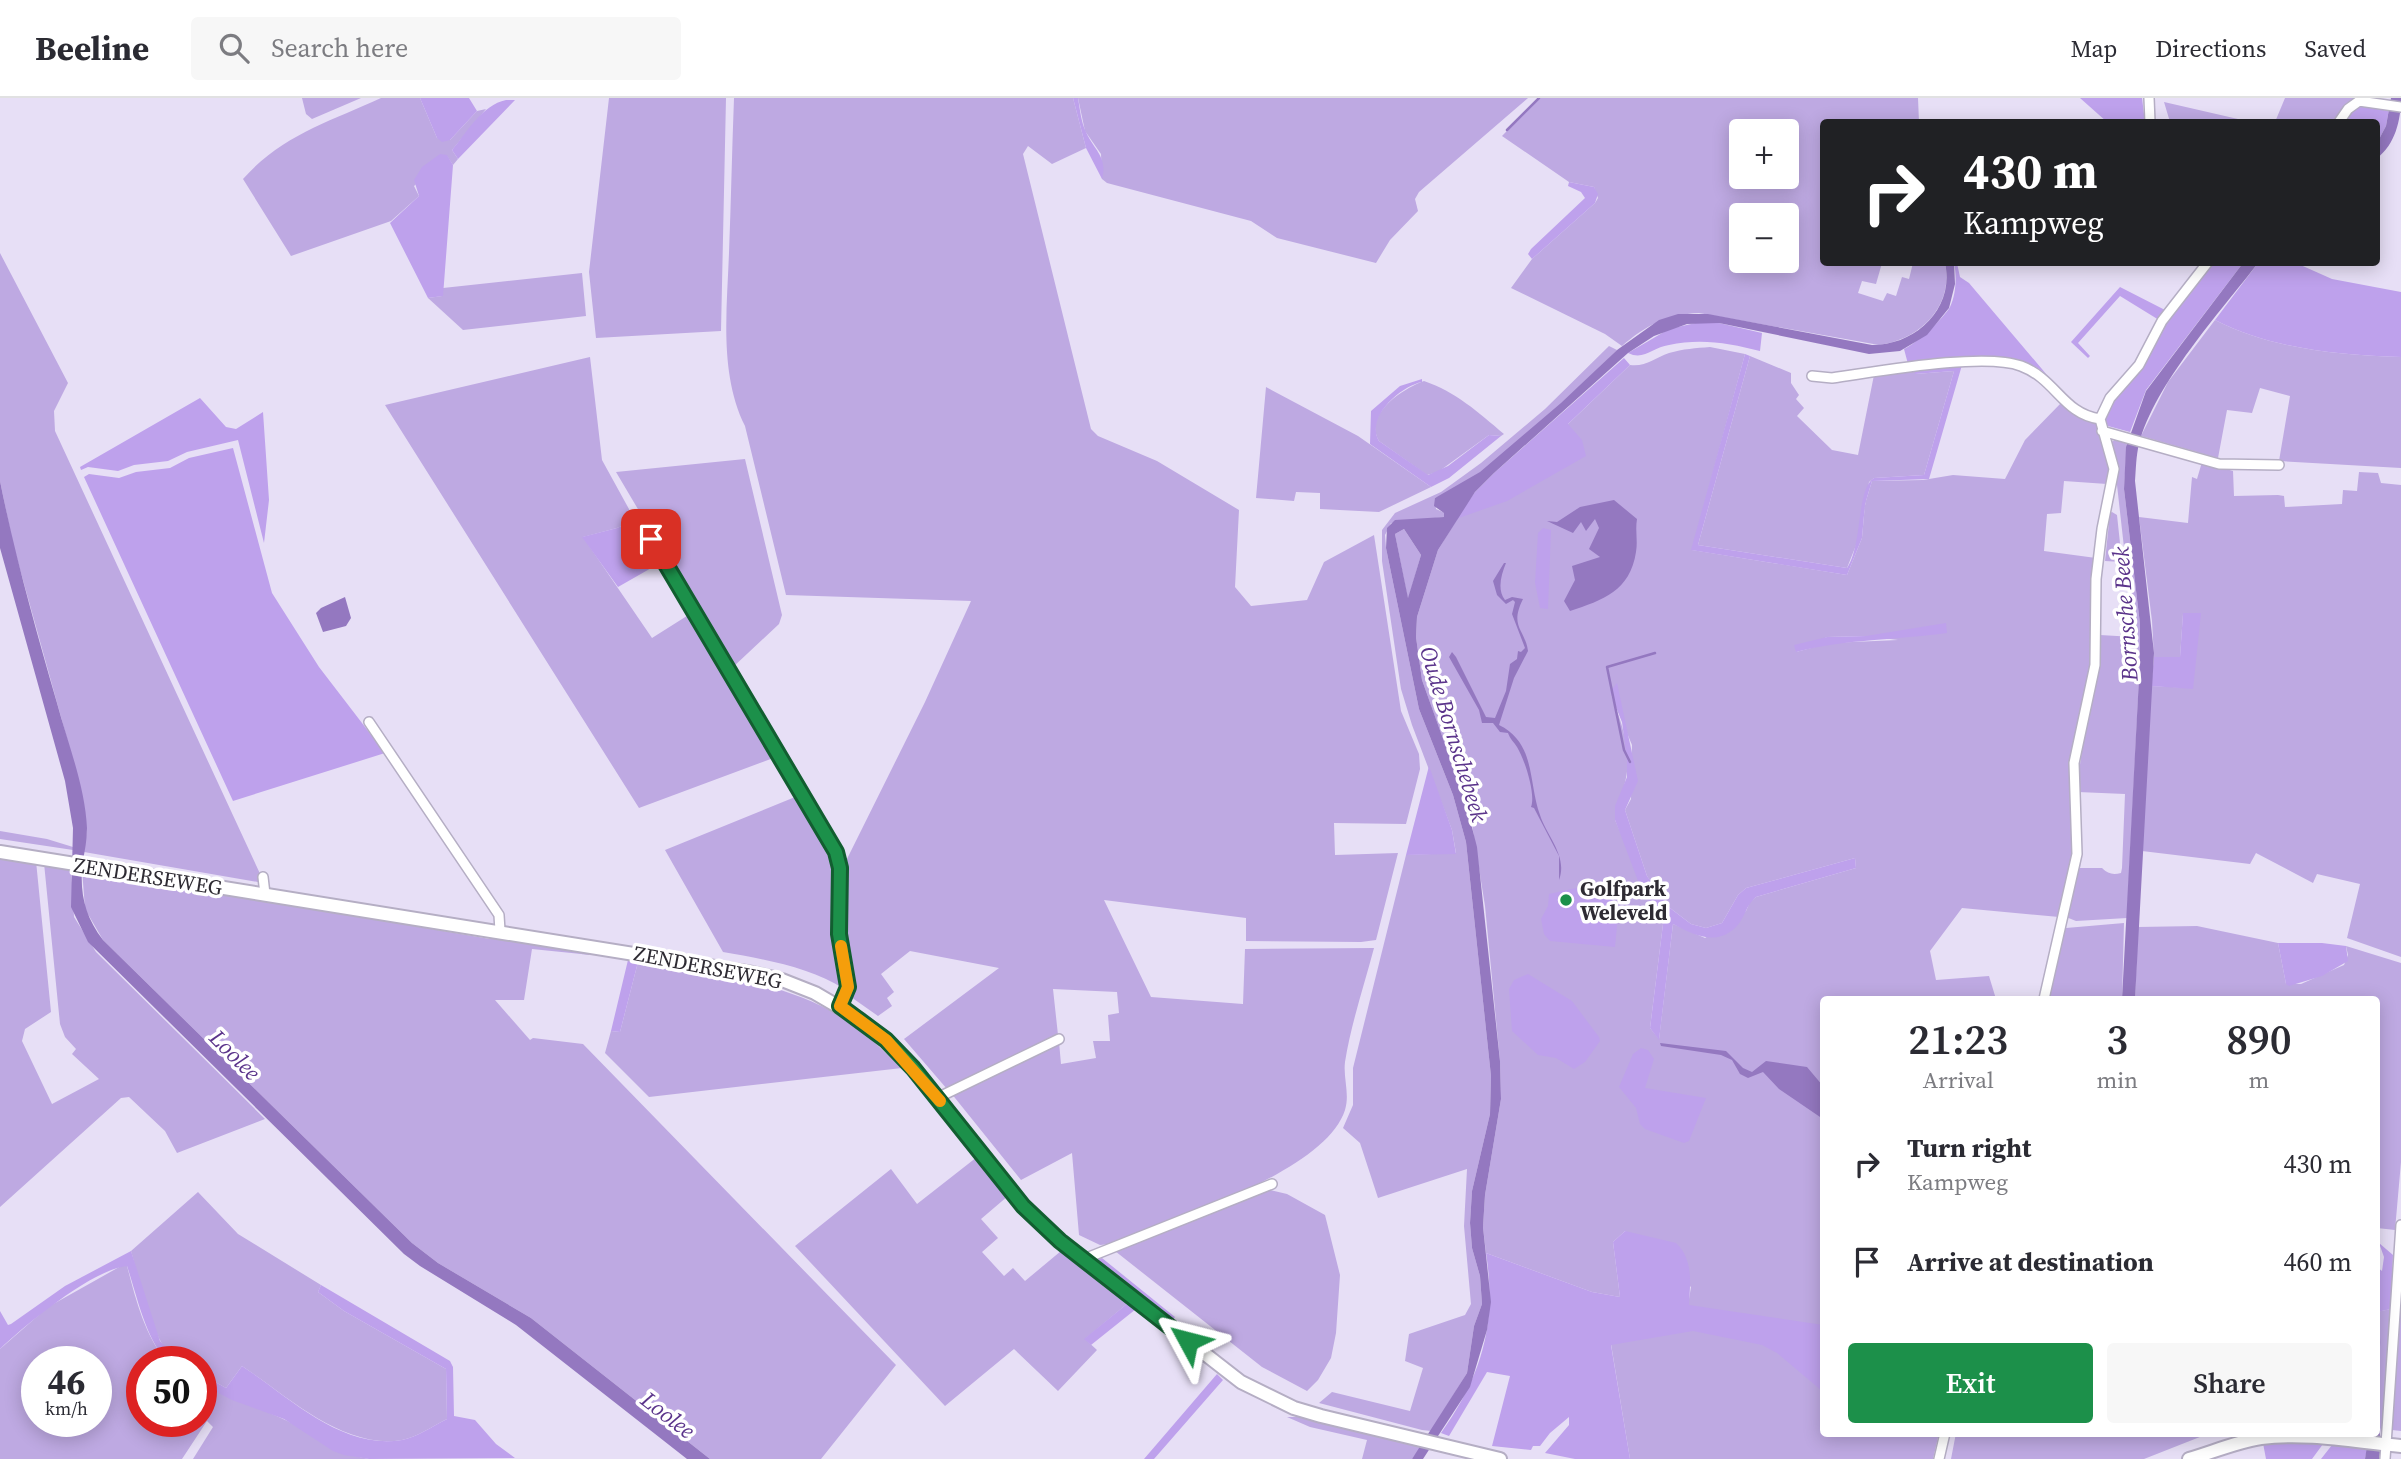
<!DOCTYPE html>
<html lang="en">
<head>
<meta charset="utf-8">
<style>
  :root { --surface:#fff; --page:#f7f7f7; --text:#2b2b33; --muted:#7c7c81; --line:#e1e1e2; --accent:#1c904a }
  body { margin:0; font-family:"Source Serif 4",serif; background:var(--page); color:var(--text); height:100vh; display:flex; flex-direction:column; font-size:26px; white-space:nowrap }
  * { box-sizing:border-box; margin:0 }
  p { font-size:23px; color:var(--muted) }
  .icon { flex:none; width:38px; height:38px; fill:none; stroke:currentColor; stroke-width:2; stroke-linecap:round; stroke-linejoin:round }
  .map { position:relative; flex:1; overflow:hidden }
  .details { position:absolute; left:1820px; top:898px; width:560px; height:441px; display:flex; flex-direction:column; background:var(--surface); border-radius:7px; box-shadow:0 4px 18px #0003 }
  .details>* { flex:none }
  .guide { position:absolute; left:1820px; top:21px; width:560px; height:147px; border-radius:7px; box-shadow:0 4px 18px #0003; background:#202124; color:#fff; overflow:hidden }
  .tools { position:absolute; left:1729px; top:21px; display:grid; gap:14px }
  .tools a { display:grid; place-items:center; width:70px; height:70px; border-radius:7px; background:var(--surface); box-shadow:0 4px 18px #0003; font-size:35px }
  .speed { position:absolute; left:21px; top:1248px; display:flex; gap:14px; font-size:35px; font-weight:700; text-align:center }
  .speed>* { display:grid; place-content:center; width:91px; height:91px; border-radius:50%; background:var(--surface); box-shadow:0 4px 18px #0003; line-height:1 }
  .speed small { font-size:18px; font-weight:400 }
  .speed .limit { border:10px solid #d22; background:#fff; color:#111 }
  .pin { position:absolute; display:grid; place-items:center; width:60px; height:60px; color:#fff; margin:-30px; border-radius:14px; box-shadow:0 4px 10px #0006 }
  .me { position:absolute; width:77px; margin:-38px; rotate:308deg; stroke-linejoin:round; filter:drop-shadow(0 0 5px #0008) }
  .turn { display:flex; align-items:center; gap:24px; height:147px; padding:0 28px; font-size:32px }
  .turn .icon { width:91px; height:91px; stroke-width:2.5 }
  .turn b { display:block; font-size:49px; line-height:60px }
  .eta { display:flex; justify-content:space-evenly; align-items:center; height:119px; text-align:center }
  .eta b { font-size:42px; font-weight:600; line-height:49px }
  .action { display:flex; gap:14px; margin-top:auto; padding:14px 28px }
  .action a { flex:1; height:80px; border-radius:7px; background:var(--accent); color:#fff; font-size:28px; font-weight:600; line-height:80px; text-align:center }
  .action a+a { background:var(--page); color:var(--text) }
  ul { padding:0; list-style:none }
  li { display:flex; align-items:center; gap:21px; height:98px; padding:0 28px }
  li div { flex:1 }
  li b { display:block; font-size:26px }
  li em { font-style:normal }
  header { display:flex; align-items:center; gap:42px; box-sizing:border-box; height:98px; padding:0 35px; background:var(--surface); border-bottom:2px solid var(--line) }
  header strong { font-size:33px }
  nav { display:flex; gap:38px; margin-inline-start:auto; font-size:24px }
  .search { width:490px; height:63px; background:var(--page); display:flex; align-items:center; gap:18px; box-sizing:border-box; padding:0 24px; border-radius:7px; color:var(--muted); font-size:26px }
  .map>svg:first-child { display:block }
  .green { fill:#bea9e2; fill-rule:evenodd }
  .forest { fill:#bea1ec }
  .water { fill:#9478c0; fill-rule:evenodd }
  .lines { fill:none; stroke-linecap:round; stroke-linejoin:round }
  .stream { stroke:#9478c0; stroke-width:2.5 }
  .minor-casing { stroke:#b5aec4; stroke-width:12 }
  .major-casing { stroke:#b5aec4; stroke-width:16 }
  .minor { stroke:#fff; stroke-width:9 }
  .major { stroke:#fff; stroke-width:12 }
  .route-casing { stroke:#125e30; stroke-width:18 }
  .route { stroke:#1c904a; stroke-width:12 }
  .slow { stroke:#f59e0b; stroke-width:12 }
  .poi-dot { fill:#1c904a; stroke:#fff; stroke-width:2.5 }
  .labels { text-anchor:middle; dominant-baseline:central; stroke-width:7; stroke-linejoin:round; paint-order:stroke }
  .street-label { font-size:21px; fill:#2e2b33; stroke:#fff }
  .poi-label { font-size:21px; font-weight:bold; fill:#2e2b33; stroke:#fff; text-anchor:start }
  .water-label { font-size:23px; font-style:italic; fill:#5b348b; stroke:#fff }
</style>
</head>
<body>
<header>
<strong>Beeline</strong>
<div class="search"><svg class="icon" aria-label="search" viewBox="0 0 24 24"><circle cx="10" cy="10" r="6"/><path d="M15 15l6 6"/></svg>Search here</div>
<nav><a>Map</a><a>Directions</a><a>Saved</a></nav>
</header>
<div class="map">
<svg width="2401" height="1361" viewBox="0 0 2401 1361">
  <rect width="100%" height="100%" fill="#e7dff6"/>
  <path class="green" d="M302,0H361L312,21L306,16Z
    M381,0H420L437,40L450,42L477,13L486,11L452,52L458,61L453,67L447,58L414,88L419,98L391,123L291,158L243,81C282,37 329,24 381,0Z
    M609,0H726L721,233L596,240L589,174Z
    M734,0H1073L1086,50L1052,66L1028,48L1023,56L1091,331L1098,338L1157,363L1239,412L1235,489L1251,508L1307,502L1324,464L1374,437L1401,613L1419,656L1420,671L1406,726L1334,725L1335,757L1398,755L1376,842L1361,844L1246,843V820L1104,802L1151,899L1243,906L1245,851L1374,850C1364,888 1351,926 1345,964C1343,980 1350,996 1345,1012C1325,1075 1168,1123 1110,1146L1100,1147L1079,1137L1072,1055L1021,1082L951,995L1059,944L1061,966L1096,960L1093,943H1110L1108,917L1119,915L1117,894L1053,891L1058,937L947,991L904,941L999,870L910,853L881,876L894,894L887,900L892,908L878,918L851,899L852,882L845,864L842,838L843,769L925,604L971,503L786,497L745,328C719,275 727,212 729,155C731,103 732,52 734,0Z
    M1078,0H1528L1419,94L1415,101L1418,113L1390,142L1376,165L1277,140L1251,123L1107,85L1102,81L1101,56L1085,33Z
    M1539,0H1918L1919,24H1824V164L1882,165L1876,186L1862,183L1858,195L1883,203L1887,195L1896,198L1902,179L1909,181L1913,165H1945C1954,208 1920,242 1879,247L1699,215C1667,216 1645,228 1622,248L1605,236L1511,190L1532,161L1595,105L1598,100L1594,89L1569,84L1502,38ZM1741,33H1787V79H1741ZM1741,117H1787V163H1741Z
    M2285,0H2356L2341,12L2332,24H2275Z
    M2164,4L2251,24H2170Z
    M0,155L68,285L54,313L55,333L262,780L258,784L84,754L87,733L76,673L13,446L0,383Z
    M582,175L586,218L463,232L428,200L442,198L443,190Z
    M2215,222C2272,251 2337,257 2401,259V370L2279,363L2290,298L2260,290L2252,315L2227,312L2218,360L2141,338L2168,284Z
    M1609,248L1617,252C1573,294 1491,381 1435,400L1436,411L1445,415L1444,419L1391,425L1385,437L1386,450L1419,611L1453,697L1466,744L1491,978L1490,1016L1472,1093L1470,1125L1472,1150L1480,1178L1482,1206L1474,1228L1467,1275L1431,1333L1422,1332L1319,1305L1332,1294L1410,1313L1423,1270L1405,1263L1409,1236L1465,1217L1471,1206L1464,1128L1467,1071L1378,1100L1360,1045L1343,1030L1353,1007V970L1406,757L1456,755L1452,732L1412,627L1401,591L1382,463V432L1395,415L1441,394L1481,365L1545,311Z
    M1710,249L1745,256L1692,452L1847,477L1862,440L1865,406L1872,383L1923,382L1953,377L2005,381L2025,342L2061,305L2080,319L2095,324L2111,367L2107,386L2064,383L2061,415L2047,416L2044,453L2096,460L2091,487V576L2077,631L2071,762L2059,819L1962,810L1930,853L1936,882L1989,878L1996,901H1824V1335H1939L1933,1361H1630L1611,1246L1688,1207L1691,1189L1625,1133L1613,1144L1620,1199L1592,1194L1486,1155L1483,1129L1485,1097L1501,1001L1500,963L1485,808L1471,720L1422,582L1416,539L1417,519L1438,452L1469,402L1544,349L1630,267C1646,269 1655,260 1669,255C1683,251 1696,250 1710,249ZM1866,538L1898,542L1830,545L1796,554L1827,539ZM1610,594L1632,647L1631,701L1625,712L1647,778L1657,794L1670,810L1691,826L1706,830L1722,825L1738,797L1746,790L1855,760L1856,770L1756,799L1750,804L1746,813L1705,840L1673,826L1659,941L1650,930L1664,818L1653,809L1615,722C1616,706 1623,695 1626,680C1632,651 1620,620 1610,594Z
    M1750,258L1791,275V285L1799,297L1796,301L1804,310L1797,318L1832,352L1858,357L1874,277L1915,273V276L1954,273L1924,377L1874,380L1869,384L1860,437L1847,470L1698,447Z
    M590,259L602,362L635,422L617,430L583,439L652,540L690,516L776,659L639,710L385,307Z
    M1424,283C1456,294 1478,314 1504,336L1501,338L1489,337L1438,374L1427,377L1379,343C1363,316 1404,290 1424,283Z
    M1266,289L1358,338L1431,389L1379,414L1320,411V395L1296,394L1294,403L1256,400Z
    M2116,341L2127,344L2124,391L2140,526V561L2127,820L2076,823L2066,819L2079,749L2082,748L2080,770H2102C2108,776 2113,777 2121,775L2122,770L2125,696L2078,694C2079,641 2098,591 2100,537L2134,539L2116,378L2110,345Z
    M745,361L782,517L779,526L732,570L616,374Z
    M2202,364L2233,373L2234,398L2278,397L2284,398L2285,409L2342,406L2343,392L2357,393L2359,374L2378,375L2381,385L2401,387V859L2347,840L2360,786L2317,776L2313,785L2256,755L2250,766L2142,753L2151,588L2193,590L2183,516L2180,559H2154L2152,523L2139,419L2188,425L2192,379L2197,381Z
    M2112,414L2117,417L2122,464L2105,463L2110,415Z
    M1404,431L1421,457L1408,502L1395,436Z
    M800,697L833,755L836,783L833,841L845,882L844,891C810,869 763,861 723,854L665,752Z
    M0,733L47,741L73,749V752L0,741Z
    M0,762L36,763L51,914L25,931L22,943L52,1006L99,981L72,956L76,951L65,939L60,926L44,765L71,769L74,819L96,854L265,1021L177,1055L165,1033L129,999L121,1000L0,1109Z
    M82,771L490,841C521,836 562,845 591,857L532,851L524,902H495L530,942L533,940L583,946L896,1267L821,1361H710L531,1220L438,1165L412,1145L103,842L85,811Z
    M2124,825L2122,901H2047L2062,835L2066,830Z
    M2197,828L2278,845L2286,886H2301L2344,867L2348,857L2346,848L2401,865V1064L2395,1132L2377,1130L2376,901H2135L2138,829Z
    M638,864C706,876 779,882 840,918C864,931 881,952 902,970L649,999L605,955L611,933L620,934Z
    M977,1059L1008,1098L981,1121L998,1140L982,1154L1004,1178L1013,1170L1025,1183L1061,1153L1128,1205L1085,1241L1097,1252L1058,1293L1014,1251L945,1308L795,1148L891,1071L917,1106Z
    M1270,1092L1287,1096L1325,1117L1340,1177L1336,1235L1331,1260L1318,1282L1307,1293L1262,1269L1115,1153Z
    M198,1094L238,1136L321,1187L318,1194L344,1213L446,1271L447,1321C433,1328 417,1339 402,1342C344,1352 287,1298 242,1268L226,1290L201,1276V1264C195,1263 185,1265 179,1263C152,1250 139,1180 131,1153Z
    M121,1168H127C136,1202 144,1235 166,1263L142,1264V1323H201V1286C228,1300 254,1307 281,1320C316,1336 329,1354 369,1361H193L213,1329L207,1323L182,1361H0V1251L48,1209ZM37,1264H96V1323H37Z
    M2400,1195H2401V1333L2392,1332Z
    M2391,1211L2384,1333L2381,1335L2377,1313L2380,1235L2376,1214Z
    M1287,1319H1305L1423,1347L1412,1361H1362L1367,1342L1310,1329Z
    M1956,1335H2210L2144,1361H1951Z"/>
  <path class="forest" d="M420,0H469L477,13L450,42L442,44L437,40Z
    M1073,0H1078C1080,11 1081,24 1086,34C1094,52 1108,59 1102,81L1086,50Z
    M2080,0H2142L2145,24H2107Z
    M506,2H515L458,61L452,52C467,34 482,7 506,2Z
    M2360,6L2389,11L2386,28L2377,45L2376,24H2341Z
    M440,56L447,57L453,67L443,198L428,200L390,125L419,98L414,82L422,69Z
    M1569,84L1594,89L1598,96L1595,105L1532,161L1528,156L1531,151L1585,100L1581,94L1568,88Z
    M1954,165H1957L1960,179L1969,185L2047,277C2010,246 1952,261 1908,266L1904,251C1917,245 1943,221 1950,209C1956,197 1957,178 1954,165Z
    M2212,165H2243L2146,292L2130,334L2108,328L2105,323L2107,312L2169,220Z
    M2258,165H2296L2332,181L2401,194V259C2337,257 2272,251 2215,222Z
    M2120,189L2165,212L2159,222L2120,198L2078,245L2090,258L2088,260L2071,244Z
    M1700,224L1719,225L1762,235L1760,253C1730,245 1700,240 1669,247C1653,249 1644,263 1628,255L1669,231Z
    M1745,256L1750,258L1698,447L1847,470C1863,446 1856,391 1874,380L1924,377L1954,273L1915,276V273L1962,267L1929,381L1872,383L1865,406L1862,440L1847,477L1691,452Z
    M1624,260L1630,267L1568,326L1582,342L1586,358L1507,403L1456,421L1475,394L1494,375Z
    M1422,281V284C1401,288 1365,319 1379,343L1428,377L1448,368L1489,337L1501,338L1449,380L1431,389L1370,346L1371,313L1400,288Z
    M200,300L226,329L236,331L263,314L269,402L264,445L238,342L187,354L168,363L134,367L118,373L88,369L81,372L80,369Z
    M233,350L272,495L319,569L385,655L233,703L84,379L89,376L119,380L136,374L170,370L189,360Z
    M635,422L660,465L618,489L582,439L617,430Z
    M1543,430L1551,432L1548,511L1540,510L1535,485L1538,435Z
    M2183,515H2201L2193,591L2151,588L2154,559H2180Z
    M1946,525L1947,535C1897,542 1845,541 1796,554L1794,547L1827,539L1866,538Z
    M1617,585L1638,683L1625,712L1647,778L1670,810L1691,826L1706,830L1722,825L1738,797L1746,790L1855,760L1856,770L1756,799C1746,807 1745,819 1737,828C1717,849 1694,837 1673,826L1659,942L1650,930L1664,818L1643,796L1615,722V708L1627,679V661L1622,624L1610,594Z
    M1429,668L1452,732L1456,756L1406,757Z
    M1581,789L1586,800L1613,797L1617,828L1615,849L1550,843L1544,836L1541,821L1548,808L1549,796Z
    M2278,845H2322L2346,848L2348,863L2322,878L2289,888L2286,886Z
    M628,862L638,864L620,934L611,933Z
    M1528,876L1572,903L1599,939L1600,943L1585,964L1574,971L1556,960L1538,957L1512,933L1509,891L1514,882Z
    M1641,950L1648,952L1654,961L1645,990L1706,1000L1689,1043L1684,1045L1645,1031L1640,1026L1636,1010L1619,989L1633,956Z
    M1625,1133L1676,1145C1694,1162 1690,1186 1689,1207L1823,1227L1822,1293L1777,1255L1762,1247L1693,1233L1611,1247L1630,1361H1575L1545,1355L1569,1327V1319L1550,1335L1540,1348H1533L1531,1352L1492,1348L1510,1278L1487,1274L1449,1338L1441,1335C1482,1277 1497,1226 1486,1155L1592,1194L1620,1199L1613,1144Z
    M2379,1145L2393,1157L2391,1211L2377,1214V1169L2382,1173L2384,1159Z
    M131,1153L160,1243L180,1263H166C144,1235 138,1201 127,1168C93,1171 25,1227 0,1251V1213L8,1227L11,1226L65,1188Z
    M1102,1160L1175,1219L1170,1225L1093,1163Z
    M321,1187L450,1263L453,1269L454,1318L475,1322L496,1346L515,1360L369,1361L344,1357L333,1353L284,1321L232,1302L201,1286V1276L226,1290L242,1268C288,1298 341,1352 402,1342C417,1339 433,1328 447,1321L446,1271L344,1213L318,1194Z
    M1128,1205L1136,1211L1091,1247L1084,1241Z
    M1217,1276L1223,1282L1154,1361H1144Z
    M2290,1343L2323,1346L2312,1361H2266L2263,1345Z
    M2332,1347L2367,1351L2365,1361H2321Z"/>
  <path class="water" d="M2391,0H2401C2401,22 2395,47 2377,60V45L2386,28Z
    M1945,165H1954L1955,186L1949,210L1927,237L1900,253L1869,256L1719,225L1687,226L1654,238L1628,255L1494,375L1475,394L1438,452L1417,519L1416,539L1422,582L1465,702L1477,749L1500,963L1501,1001L1485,1097L1483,1129L1491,1204L1487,1232L1470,1289L1423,1361H1412L1467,1275L1474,1228L1482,1206L1480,1178L1472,1150L1470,1125L1472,1093L1490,1016L1491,978L1466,744L1453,697L1419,611L1386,450L1387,430L1395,422L1444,419V415L1434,408L1435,400L1480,374L1561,305L1617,252L1659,222L1678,216H1708L1872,247C1916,247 1955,210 1945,165ZM1404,431L1421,457L1408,500L1395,436Z
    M2243,165H2258C2221,213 2154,287 2139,346C2136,358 2136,371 2135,383L2154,555L2135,901H2122L2140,561V526L2124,391L2126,349L2146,293Z
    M0,383C15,458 36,532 57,605C68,646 85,688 87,730C87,741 85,752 83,762C79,793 84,817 103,842L412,1145L438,1165L531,1220L710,1361H687L516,1227L420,1168L404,1156L88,844L71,809L73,730L65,683L0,450Z
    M1614,402L1637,421C1635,433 1638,442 1636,454C1630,493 1603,502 1570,513L1564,503L1575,482L1572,468L1600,459L1589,451L1599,430L1595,421L1586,433L1581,424L1573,435L1547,423L1557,424L1580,409Z
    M1504,465H1506C1501,477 1497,492 1505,502L1512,499L1523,501C1509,529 1525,531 1528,553L1514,580L1499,627C1536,645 1528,684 1540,717C1547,739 1568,758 1559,782V758L1534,710L1531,709C1536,697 1525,662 1517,649C1514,644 1510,641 1508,635L1500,634L1493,625H1482L1479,612L1449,559L1452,554L1456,559L1486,619L1495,620L1506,593L1510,566L1517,561L1518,553L1521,554L1525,550L1512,516L1515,504L1513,502L1506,506L1497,497L1493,483Z
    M345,499L351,520L346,528L323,534L316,515L321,510Z
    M1660,945L1726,953L1743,970L1752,974L1766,963L1807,969L1823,988V1021L1779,991L1763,974L1748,980L1740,976L1732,962L1721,957L1661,948Z
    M2377,1217C2385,1248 2375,1280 2377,1311C2378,1329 2383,1343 2379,1361H2365L2369,1335H2376Z"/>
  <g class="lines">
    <path class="stream" d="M1507,32L1539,0
      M1630,664L1624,652L1607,569L1655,555"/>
    <g class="minor-casing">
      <path id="minor" d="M2149,0L2150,24
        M2339,24L2348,11L2359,3L2401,9
        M1812,278L1832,280C1876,274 1983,254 2021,268C2056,281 2063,316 2100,321
        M2102,333L2219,366L2279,367
        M637,419L836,754L840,770L839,836L848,889L840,908
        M369,624L499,817L500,833
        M263,779L265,796
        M2044,901L2077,756L2074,665L2095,567L2096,481L2102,431L2114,371L2100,321L2110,300L2139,267L2162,223L2208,164
        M937,1000L1059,941
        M1084,1161L1272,1086
        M1939,1361L1945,1335
        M2385,1361L2401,1127"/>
    </g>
    <g class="major-casing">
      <path id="major" d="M0,754L752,875L782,882L815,895L861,922L886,942L913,970L1023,1108L1060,1143L1241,1284L1294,1310L1321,1318L1500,1361
        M2189,1361C2213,1354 2236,1344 2261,1340C2307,1334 2356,1344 2401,1348"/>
    </g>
    <use href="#minor" class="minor"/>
    <use href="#major" class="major"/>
  </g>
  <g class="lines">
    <g class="route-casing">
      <path id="route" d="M651,441L836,754L840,770L839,836L848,889L840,908L886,942L913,970L1023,1108L1060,1143L1188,1243"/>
    </g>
    <use href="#route" class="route"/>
    <path class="slow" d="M841,848L848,889L840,908L886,942L940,1003"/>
  </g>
  <circle class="poi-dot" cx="1566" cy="802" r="7"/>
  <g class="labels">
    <g class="street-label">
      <text transform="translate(148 778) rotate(9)">ZENDERSEWEG</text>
      <text transform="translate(708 869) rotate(11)">ZENDERSEWEG</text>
    </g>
    <g class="poi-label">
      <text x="1580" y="790">Golfpark<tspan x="1580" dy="24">Weleveld</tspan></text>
    </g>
    <g class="water-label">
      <text transform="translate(2125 516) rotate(-94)">Bornsche Beek</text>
      <text transform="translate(1454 636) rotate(73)">Oude Bornschebeek</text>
      <text transform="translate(235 957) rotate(45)">Loolee</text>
      <text transform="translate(668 1317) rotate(38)">Loolee</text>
    </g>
  </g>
</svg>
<div class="tools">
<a>+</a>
<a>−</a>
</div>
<div class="speed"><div>46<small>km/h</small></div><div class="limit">50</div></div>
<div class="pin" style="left:651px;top:441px;background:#d93025"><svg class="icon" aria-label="arrive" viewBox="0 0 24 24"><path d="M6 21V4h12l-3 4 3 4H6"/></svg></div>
<svg class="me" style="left:1188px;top:1243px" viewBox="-20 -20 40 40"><path d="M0-17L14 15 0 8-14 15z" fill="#1c904a" stroke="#fff" stroke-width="4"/></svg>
<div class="guide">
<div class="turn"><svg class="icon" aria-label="right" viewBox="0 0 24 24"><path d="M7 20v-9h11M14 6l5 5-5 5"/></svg><div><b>430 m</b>Kampweg</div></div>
</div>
<section class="details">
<div class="eta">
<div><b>21:23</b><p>Arrival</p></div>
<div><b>3</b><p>min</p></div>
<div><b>890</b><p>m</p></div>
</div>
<ul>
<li><svg class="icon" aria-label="right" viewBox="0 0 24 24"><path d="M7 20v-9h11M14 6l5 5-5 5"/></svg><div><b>Turn right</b><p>Kampweg</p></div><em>430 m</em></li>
<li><svg class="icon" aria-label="arrive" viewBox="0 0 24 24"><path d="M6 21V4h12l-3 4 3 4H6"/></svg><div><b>Arrive at destination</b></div><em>460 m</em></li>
</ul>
<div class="action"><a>Exit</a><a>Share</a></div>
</section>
</div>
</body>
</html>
